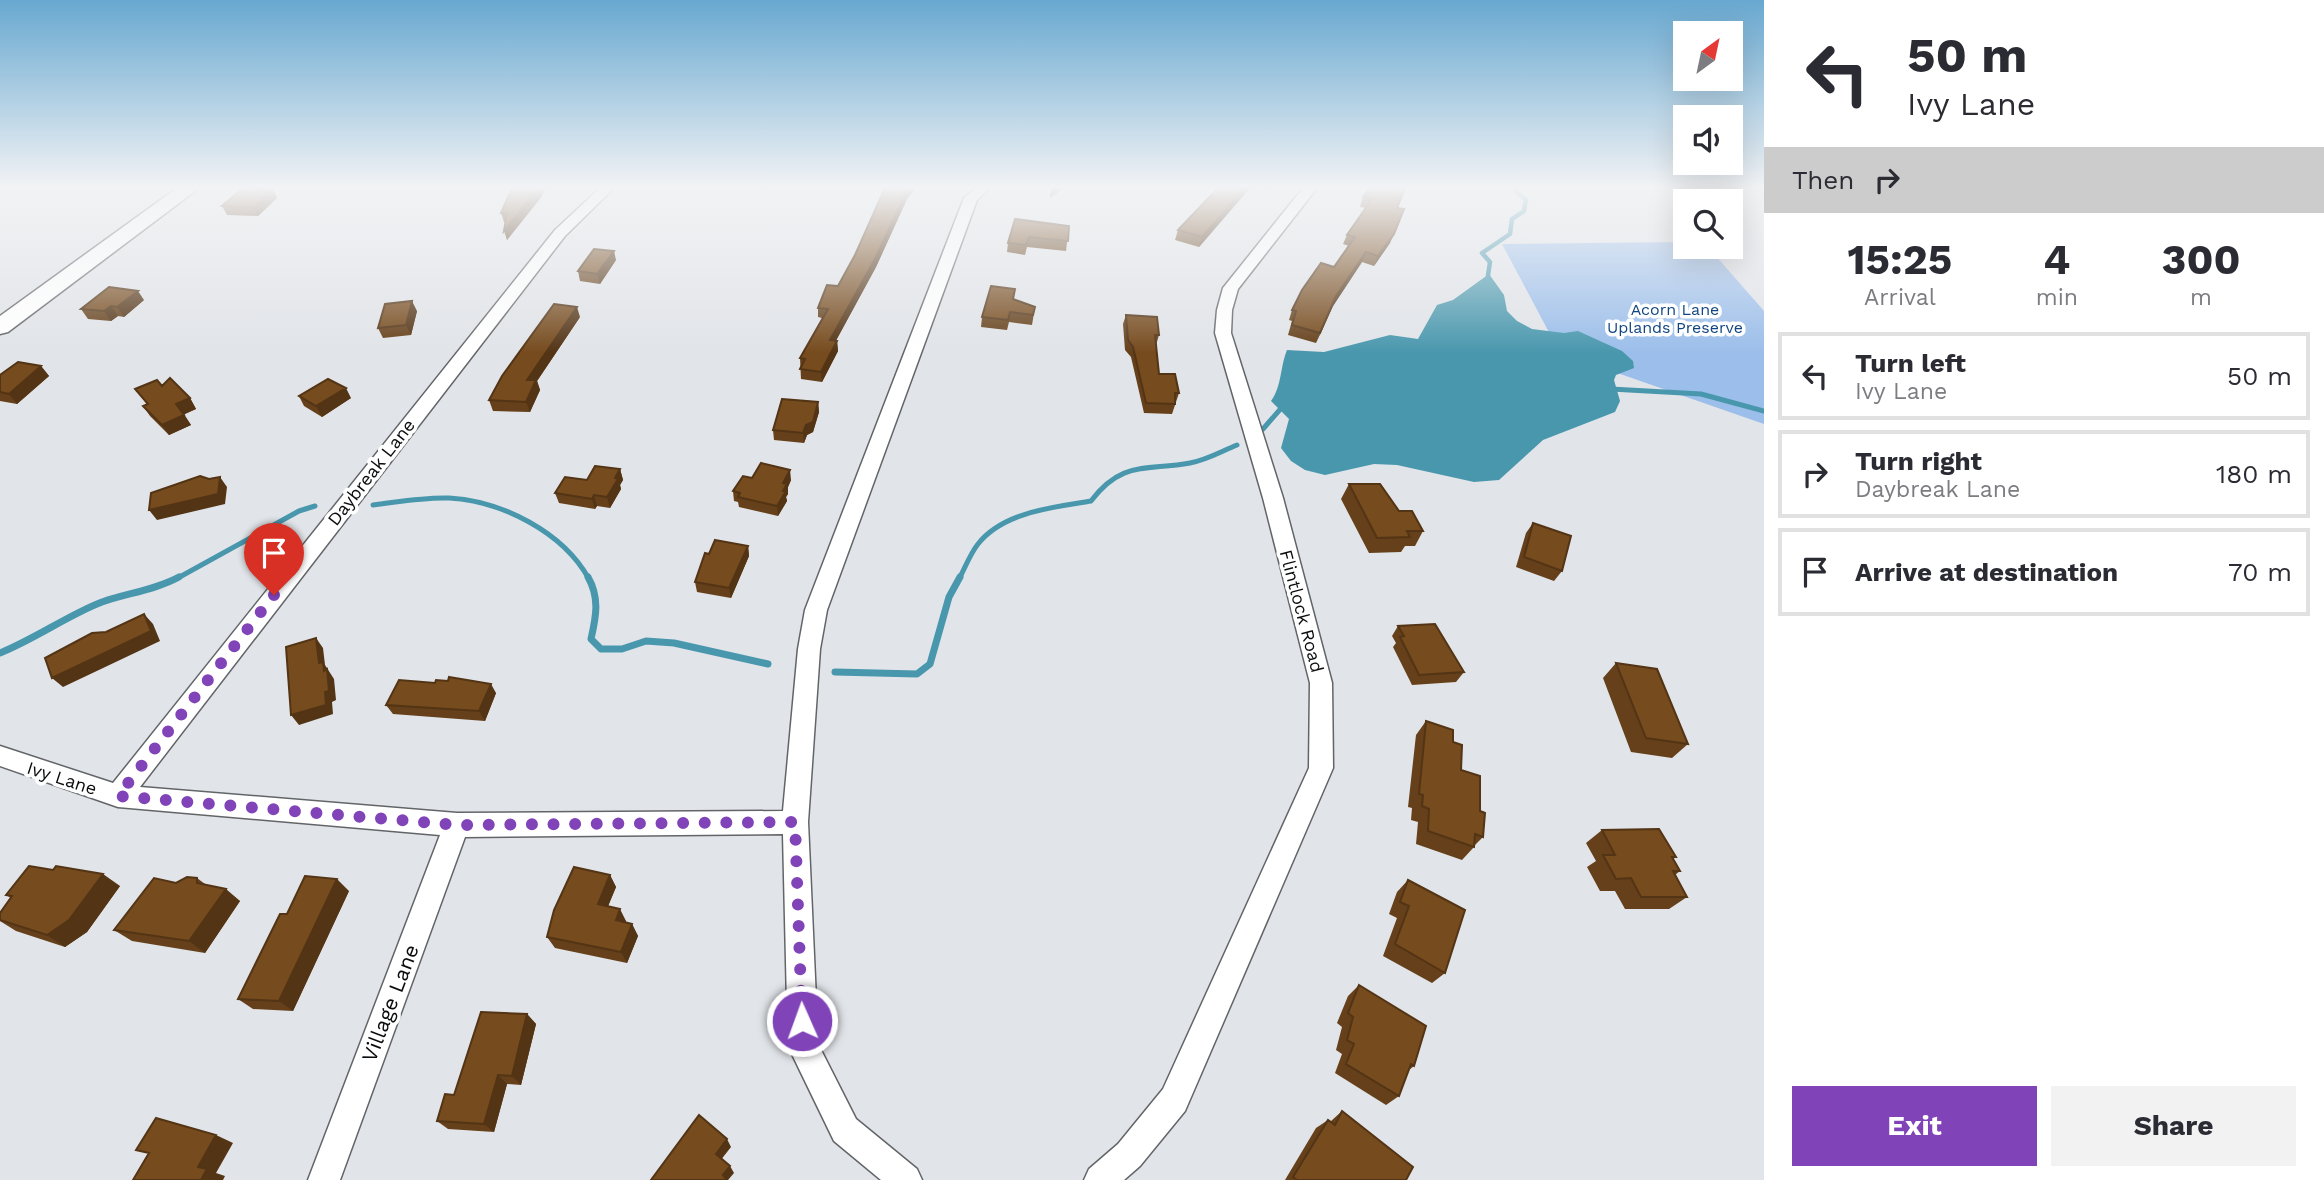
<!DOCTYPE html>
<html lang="en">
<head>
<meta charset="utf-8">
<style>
  :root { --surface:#fff; --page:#f2f2f3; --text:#2b2b33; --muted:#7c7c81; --line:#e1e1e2; --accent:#8143b8 }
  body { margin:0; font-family:"Work Sans",sans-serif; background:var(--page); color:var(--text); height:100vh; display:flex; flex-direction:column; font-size:26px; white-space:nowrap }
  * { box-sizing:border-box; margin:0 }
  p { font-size:23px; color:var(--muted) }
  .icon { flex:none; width:38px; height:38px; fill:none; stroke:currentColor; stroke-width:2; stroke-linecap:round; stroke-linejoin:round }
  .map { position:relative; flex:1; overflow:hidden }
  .sheet { display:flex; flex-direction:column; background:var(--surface); width:560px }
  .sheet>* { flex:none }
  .top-card { background:#fff; color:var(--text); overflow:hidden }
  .needle { width:46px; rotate:33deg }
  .fabs { position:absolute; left:1673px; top:21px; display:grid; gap:14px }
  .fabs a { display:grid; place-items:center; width:70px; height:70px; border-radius:0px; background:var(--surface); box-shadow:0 7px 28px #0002; font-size:35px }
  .pin { position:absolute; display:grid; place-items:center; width:60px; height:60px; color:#fff; margin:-72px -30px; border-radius:50% 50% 50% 0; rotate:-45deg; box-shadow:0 0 7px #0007 }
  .pin .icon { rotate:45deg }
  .me { position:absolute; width:77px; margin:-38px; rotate:358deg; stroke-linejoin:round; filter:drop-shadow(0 0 5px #0008) }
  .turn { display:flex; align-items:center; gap:24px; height:147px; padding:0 28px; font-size:32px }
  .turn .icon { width:91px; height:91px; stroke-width:2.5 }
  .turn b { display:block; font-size:49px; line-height:60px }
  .then { display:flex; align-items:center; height:66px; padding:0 28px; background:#0003; gap:14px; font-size:26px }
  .eta { display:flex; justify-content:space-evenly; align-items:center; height:119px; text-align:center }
  .eta b { font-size:42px; font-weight:700; line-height:49px }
  .primary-button { display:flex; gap:14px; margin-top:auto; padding:14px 28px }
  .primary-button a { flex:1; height:80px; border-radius:0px; background:var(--accent); color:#fff; font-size:28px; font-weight:700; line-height:80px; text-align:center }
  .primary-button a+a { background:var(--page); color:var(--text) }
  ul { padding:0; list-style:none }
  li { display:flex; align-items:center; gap:21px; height:88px; margin:0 14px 10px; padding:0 14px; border:4px solid var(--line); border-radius:0px }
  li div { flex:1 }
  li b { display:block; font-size:26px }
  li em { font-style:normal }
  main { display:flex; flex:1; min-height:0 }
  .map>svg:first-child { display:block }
  .green { fill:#9bbeea }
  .water { fill:#4997ad }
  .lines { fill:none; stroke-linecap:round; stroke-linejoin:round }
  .stream-far2 { stroke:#4997ad; stroke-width:4.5 }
  .stream-far1 { stroke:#4997ad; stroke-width:5 }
  .stream { stroke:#4997ad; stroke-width:7 }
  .street-casing { stroke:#626568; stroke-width:3 }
  .secondary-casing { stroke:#626568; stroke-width:3 }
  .street { fill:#fff; fill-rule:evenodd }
  .secondary { fill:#fff; fill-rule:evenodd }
  .wall { fill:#65401a }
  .shaded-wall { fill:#533415 }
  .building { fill:#764b1e; stroke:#533415; stroke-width:2 }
  .route { stroke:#8143b8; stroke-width:12; stroke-dasharray:0 21.6 }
  .labels { text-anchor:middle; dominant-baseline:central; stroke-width:7; stroke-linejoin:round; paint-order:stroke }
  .far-park-label { font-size:16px; fill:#114681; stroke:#fff }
  .street-label { font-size:18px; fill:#0b0c0d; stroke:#fff }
  .near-street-label { font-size:21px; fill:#0b0c0d; stroke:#fff }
</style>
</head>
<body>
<main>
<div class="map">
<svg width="1764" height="1180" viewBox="0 0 1764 1180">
  <rect width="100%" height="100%" fill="#e1e4e8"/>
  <path class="green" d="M1685,242V247H1708L1764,311V424L1560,353L1502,244Z"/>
  <path class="water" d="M1489,274L1504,295L1507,311L1517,321L1532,329L1564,333L1578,331L1622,351L1633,361L1634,368L1616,375L1614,380L1620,401L1615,412L1543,440L1499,480L1474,482L1397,465L1374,464L1325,475L1305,470L1291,461L1281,448L1289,419L1271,401C1282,386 1280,367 1287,350L1324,352L1390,335L1418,339L1437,305L1453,300Z"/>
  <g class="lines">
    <path class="stream-far2" d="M1487,282L1490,262L1482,253L1510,234L1512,219L1524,211L1526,200L1516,191L1517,188"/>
    <path class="stream-far1" d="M1611,389L1701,394L1764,411
      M1263,429L1283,406
      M373,505C398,502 423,497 449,498C502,501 563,532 589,579
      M176,579L299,511L315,506
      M959,579C965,568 970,554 978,544C1003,512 1054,507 1091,501C1122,460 1146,471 1190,463C1207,460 1222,451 1237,445"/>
    <path class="stream" d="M588,577C600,598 596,617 591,639L601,649H622L646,641L674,643L768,664
      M0,653C35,639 70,614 102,602C128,593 155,590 179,577
      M835,672L917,674L930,664L949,597L960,577"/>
    <g class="street-casing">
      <path id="street" d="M600,188H614L565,236L140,787L457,813L783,811L798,649L805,610L964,198L976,188H990L977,200L827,610L820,649L808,822L818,1044L856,1119L917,1169L922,1180H881L834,1141L788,1046L783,834L465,837L340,1180H308L440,835L118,807L0,766V746L113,783L555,230Z
        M1303,188H1317L1238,289L1232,310L1231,333L1283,498L1332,683L1333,768L1185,1111L1140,1166L1124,1180H1084L1089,1169L1118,1144L1163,1089L1309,768L1310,683L1263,498L1215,333L1217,310L1223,288Z"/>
    </g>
    <g class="secondary-casing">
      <path id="secondary" d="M177,188H199L8,332L0,334V316Z"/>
    </g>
    <use href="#street" class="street"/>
    <use href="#secondary" class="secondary"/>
  </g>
  <path class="wall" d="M512,188H545L542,196L507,240L505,222H504L501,213Z
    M882,188H916L907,199L876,267L836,340L837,341L838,351L822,382L801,379L800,358L822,318L818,317V308L838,286L855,255L884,189Z
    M1218,188H1250L1199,247L1175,240L1178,230Z
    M1370,188L1397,208L1390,243L1374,266L1362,262L1333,306L1316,343L1288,335L1292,321L1289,320L1292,310L1334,267L1349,246L1343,244L1347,235L1366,208L1360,207L1363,197Z
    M273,189L277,198L258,216L227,215L222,206Z
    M1069,226L1066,251L1027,247L1025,255L1007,252L1008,243Z
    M616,260L600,284L580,281L578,271Z
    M144,300L124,317L118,316L111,321L88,319L81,309Z
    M1014,300L1035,307L1032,325L1009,322L1007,330L981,327L982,317Z
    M417,311L411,335L383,338L378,328Z
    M1126,315L1159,335L1156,345L1159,374L1179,393L1172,414L1144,413L1131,357L1125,350L1123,324Z
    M580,317L537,381L540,390L530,412L493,411L489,400Z
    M41,366L49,376L17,404L0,401V375Z
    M162,386L190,398L196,409L184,414L191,425L169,435L150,416L143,406L147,404L135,389Z
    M299,396L351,398L322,417L304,406Z
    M818,402L819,412L813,432L807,435L804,443L774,440L773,430Z
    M620,469L623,480L620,485L621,489L610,508L597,506L595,509L559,503L555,493L587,480Z
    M752,478L791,480L788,487V494L786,497L787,501L778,516L739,507L738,502L734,501L733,491Z
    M1349,484L1399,511L1423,531L1415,546H1405L1401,552L1369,553L1341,499Z
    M1533,523L1562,571L1554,581L1516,567L1526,533Z
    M748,546L749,556L731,598L697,592L695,582L709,554Z
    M1398,626L1464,672L1456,682L1412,685L1393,647L1396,643L1392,636Z
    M1616,663L1688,744L1672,758L1631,752L1603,678Z
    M435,683L496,693L485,721L393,714L386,705Z
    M1426,721L1453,742L1461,770L1480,811L1483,837L1475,845L1474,847L1462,860L1416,844L1418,822L1411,820L1412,808L1408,807L1416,735Z
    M1602,830L1676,857L1673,859L1680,871L1675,875L1687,897L1669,909H1625L1615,891H1600L1587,867L1596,861L1586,843Z
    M610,875L616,887L608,906L626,921L625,923L632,924L638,936L627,963L555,948L547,937Z
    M197,878L205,884L240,901L205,953L132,941L114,930L176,883Z
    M1408,880L1445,973L1432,983L1383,956L1397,918L1389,914L1397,892Z
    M120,886L87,932L65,947L16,931L0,921V913L11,898L6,895Z
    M349,891L293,1011L253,1009L238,999L287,914Z
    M1359,985L1414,1066L1409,1070L1399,1096L1386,1105L1335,1073L1342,1054L1336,1050L1342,1027L1337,1023L1348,996Z
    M527,1014L536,1024L521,1085L507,1084L494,1132L448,1129L437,1121L454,1095Z
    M1342,1111L1406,1180H1285L1316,1128L1328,1120L1330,1122Z"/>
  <path class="shaded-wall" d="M539,188H545L542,196L507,240L504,231Z
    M908,188H916L907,199L876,267L831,350L830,340Z
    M1054,188H1064L1050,198L1051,190Z
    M1245,188H1250L1199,247L1202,237Z
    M273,189L277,198L258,216L254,208Z
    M1394,234L1390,243L1374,266L1378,256Z
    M614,251L616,260L600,284L597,274Z
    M1366,252L1362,262L1333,306L1316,343L1336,296Z
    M138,291L144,300L124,317L117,307Z
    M412,301L417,311L411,335L406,325Z
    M111,306L118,316L111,321L104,311Z
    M577,307L580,317L537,381L540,390L530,412L526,402L527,380Z
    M837,341L838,351L822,382L821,372Z
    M41,366L49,376L17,404L9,394Z
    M346,388L351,398L322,417L316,406Z
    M190,398L196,409L183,415L176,404Z
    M818,402L819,412L813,432L807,435L804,443L803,433L806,425Z
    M184,415L191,425L169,435L162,425Z
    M620,469L623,480L620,485L621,489L610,508L607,497Z
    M790,470L791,480L788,487V494L786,497L787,501L778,516L777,506L783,483Z
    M220,477L227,487L225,504L157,520L149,510Z
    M594,495L597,506L595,509L592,499Z
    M748,546L749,556L731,598L729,588Z
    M144,614L153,624L160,641L63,687L52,678Z
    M316,638L323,648L325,665L334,679L336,700L332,702L333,714L299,725L291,715L319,663Z
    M491,684L496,693L485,721L479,711Z
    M103,874L120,886L87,932L65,947L47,935Z
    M610,875L616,887L604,916L598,904Z
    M337,879L349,891L293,1011L279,1001Z
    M226,889L240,901L205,953L189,941Z
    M620,909L626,921L622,932L616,920Z
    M632,924L638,936L627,963L621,952Z
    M527,1014L536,1024L521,1085L512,1076Z
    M498,1075L507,1084L494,1132L484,1124Z
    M216,1135L233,1143L216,1173L225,1176L223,1180H201L198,1167Z
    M727,1139L731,1147L720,1161L716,1154Z
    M730,1166L734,1173L728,1180H726L723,1175Z"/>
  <path class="building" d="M243,188H255L273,189L254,208L222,206Z
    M512,188H539L504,231L507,213H501Z
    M885,188H908L876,257L830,340L837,341L821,372L800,369L805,359L800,358L828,309L818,308L827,285L838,286L855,255Z
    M1218,188H1245L1202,237L1178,230Z
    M1370,188H1405L1397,208L1404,209L1394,234L1378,256L1366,252L1336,296L1320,333L1292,325L1296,311L1292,310L1302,290L1321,263L1334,267L1355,237L1347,235L1372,199L1363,197Z
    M1015,219L1069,226L1068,241L1029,237L1026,245L1008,243Z
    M594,249L614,251L597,274L578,271Z
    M991,286L1015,289L1013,299L1035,307L1033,315L1010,312L1008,320L982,317Z
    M109,287L138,291L117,307L111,306L104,311L81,309Z
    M412,301L406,325L378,328L385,304Z
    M554,304L577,307L527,380H536L526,402L489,400L502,376Z
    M1126,315L1157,317L1159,335H1155L1159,374H1175L1179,393H1175V404L1146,403L1133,347L1128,340Z
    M18,362L41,366L9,394L0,392V375Z
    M170,378L190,398L176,404L184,415L162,425L143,406L148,404L135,389L157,380L162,386Z
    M328,379L346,388L316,406L299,396Z
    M782,399L818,402L813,422L806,425L803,433L773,430Z
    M761,463L790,470L783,483L787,484L783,491H786L777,506L738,497L740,493L733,491L743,476L752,478Z
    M595,466L620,469L615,478L618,479L607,497L594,495L592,499L555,493L565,477L587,480Z
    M200,476L209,479L220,477L218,494L149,510L151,493Z
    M1349,484H1380L1399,511H1412L1423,531H1407L1410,537L1377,538Z
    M1533,523L1571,536L1562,571L1524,557Z
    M715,540L748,546L729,588L695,582L705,553L709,554Z
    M144,614L151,631L52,678L45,658L92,633L106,632Z
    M1435,624L1464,672L1419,675L1400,637L1404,636L1398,626Z
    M316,638L319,663L323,662L324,671L327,669L329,691L325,692L326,705L291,715L286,647Z
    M1616,663L1657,669L1688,744L1646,738Z
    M449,677L491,684L479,711L386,705L399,680L435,683L436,680L448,681Z
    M1426,721L1453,730V742L1462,745L1461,770L1480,776V811L1485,813L1483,837L1475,834L1474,847L1428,831L1429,809L1422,806L1423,795L1419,794Z
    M1659,829L1676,857H1672L1680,871H1673L1687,897H1641L1631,878L1616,879L1603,855H1615L1602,830Z
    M29,866L53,870L56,866L103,874L69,920L47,935L0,920V913L12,896L6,895Z
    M574,867L610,875L598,904L620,909L616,920L632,924L621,952L547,937L554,910Z
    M305,876L337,879L279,1001L238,999L280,914H287Z
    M187,877L197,878V883L226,889L189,941L114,930L154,878L176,883Z
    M1408,880L1465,910L1445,973L1395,944L1409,906L1400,902Z
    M1359,985L1426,1026L1414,1066L1411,1064L1399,1096L1346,1064L1354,1044L1347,1040L1353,1017L1348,1013Z
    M481,1012L527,1014L512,1076L498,1075L484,1124L437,1121L445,1094L454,1095Z
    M1342,1111L1413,1167L1406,1180H1297L1293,1177L1328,1120L1335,1125Z
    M699,1115L727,1139L716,1154L730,1166L723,1175L727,1180H651Z
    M156,1118L216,1135L198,1167L207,1169L201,1180H133L149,1153L136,1150Z"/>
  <linearGradient id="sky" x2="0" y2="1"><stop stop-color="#68a8d0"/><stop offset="0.53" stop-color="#f2f3f5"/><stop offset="1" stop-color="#f2f3f5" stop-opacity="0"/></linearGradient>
  <rect width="1764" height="353" fill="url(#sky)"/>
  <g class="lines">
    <path class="route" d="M274,595L118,796L457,825L795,822L802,1021"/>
  </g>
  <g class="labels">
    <g class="far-park-label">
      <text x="1675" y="309">Acorn Lane<tspan x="1675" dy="18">Uplands Preserve</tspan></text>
    </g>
    <g class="street-label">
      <text transform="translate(371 472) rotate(-52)">Daybreak Lane</text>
      <text transform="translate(1302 611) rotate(75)">Flintlock Road</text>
      <text transform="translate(62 778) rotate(18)">Ivy Lane</text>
    </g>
    <g class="near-street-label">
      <text transform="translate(390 1003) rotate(-69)">Village Lane</text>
    </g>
  </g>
</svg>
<div class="fabs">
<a><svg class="needle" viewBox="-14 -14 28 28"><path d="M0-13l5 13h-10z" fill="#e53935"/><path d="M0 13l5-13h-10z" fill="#7c7c81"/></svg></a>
<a><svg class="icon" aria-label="sound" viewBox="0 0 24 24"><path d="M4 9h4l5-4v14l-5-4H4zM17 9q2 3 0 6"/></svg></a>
<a><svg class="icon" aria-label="search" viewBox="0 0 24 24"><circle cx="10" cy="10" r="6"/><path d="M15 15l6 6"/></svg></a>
</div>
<div class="pin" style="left:274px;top:595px;background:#d93025"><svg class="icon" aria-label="arrive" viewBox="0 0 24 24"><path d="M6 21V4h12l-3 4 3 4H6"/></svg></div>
<svg class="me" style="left:802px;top:1021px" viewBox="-20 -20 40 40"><circle r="17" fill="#8143b8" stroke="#fff" stroke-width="3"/><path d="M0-11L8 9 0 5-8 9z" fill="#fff"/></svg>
</div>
<section class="sheet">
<div class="top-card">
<div class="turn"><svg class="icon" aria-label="left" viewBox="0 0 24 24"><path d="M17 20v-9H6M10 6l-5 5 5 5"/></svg><div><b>50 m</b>Ivy Lane</div></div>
<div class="then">Then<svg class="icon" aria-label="right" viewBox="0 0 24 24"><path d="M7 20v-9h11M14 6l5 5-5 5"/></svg></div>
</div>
<div class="eta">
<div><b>15:25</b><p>Arrival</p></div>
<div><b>4</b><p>min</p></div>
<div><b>300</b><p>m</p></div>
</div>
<ul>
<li><svg class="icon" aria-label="left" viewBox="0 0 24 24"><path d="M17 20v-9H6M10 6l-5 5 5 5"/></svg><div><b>Turn left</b><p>Ivy Lane</p></div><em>50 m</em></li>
<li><svg class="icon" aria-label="right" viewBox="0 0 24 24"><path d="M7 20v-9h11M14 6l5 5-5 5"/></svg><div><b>Turn right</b><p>Daybreak Lane</p></div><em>180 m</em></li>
<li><svg class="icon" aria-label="arrive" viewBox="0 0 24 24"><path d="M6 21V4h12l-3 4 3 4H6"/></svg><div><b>Arrive at destination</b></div><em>70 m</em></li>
</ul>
<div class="primary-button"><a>Exit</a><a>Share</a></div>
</section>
</main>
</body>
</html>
